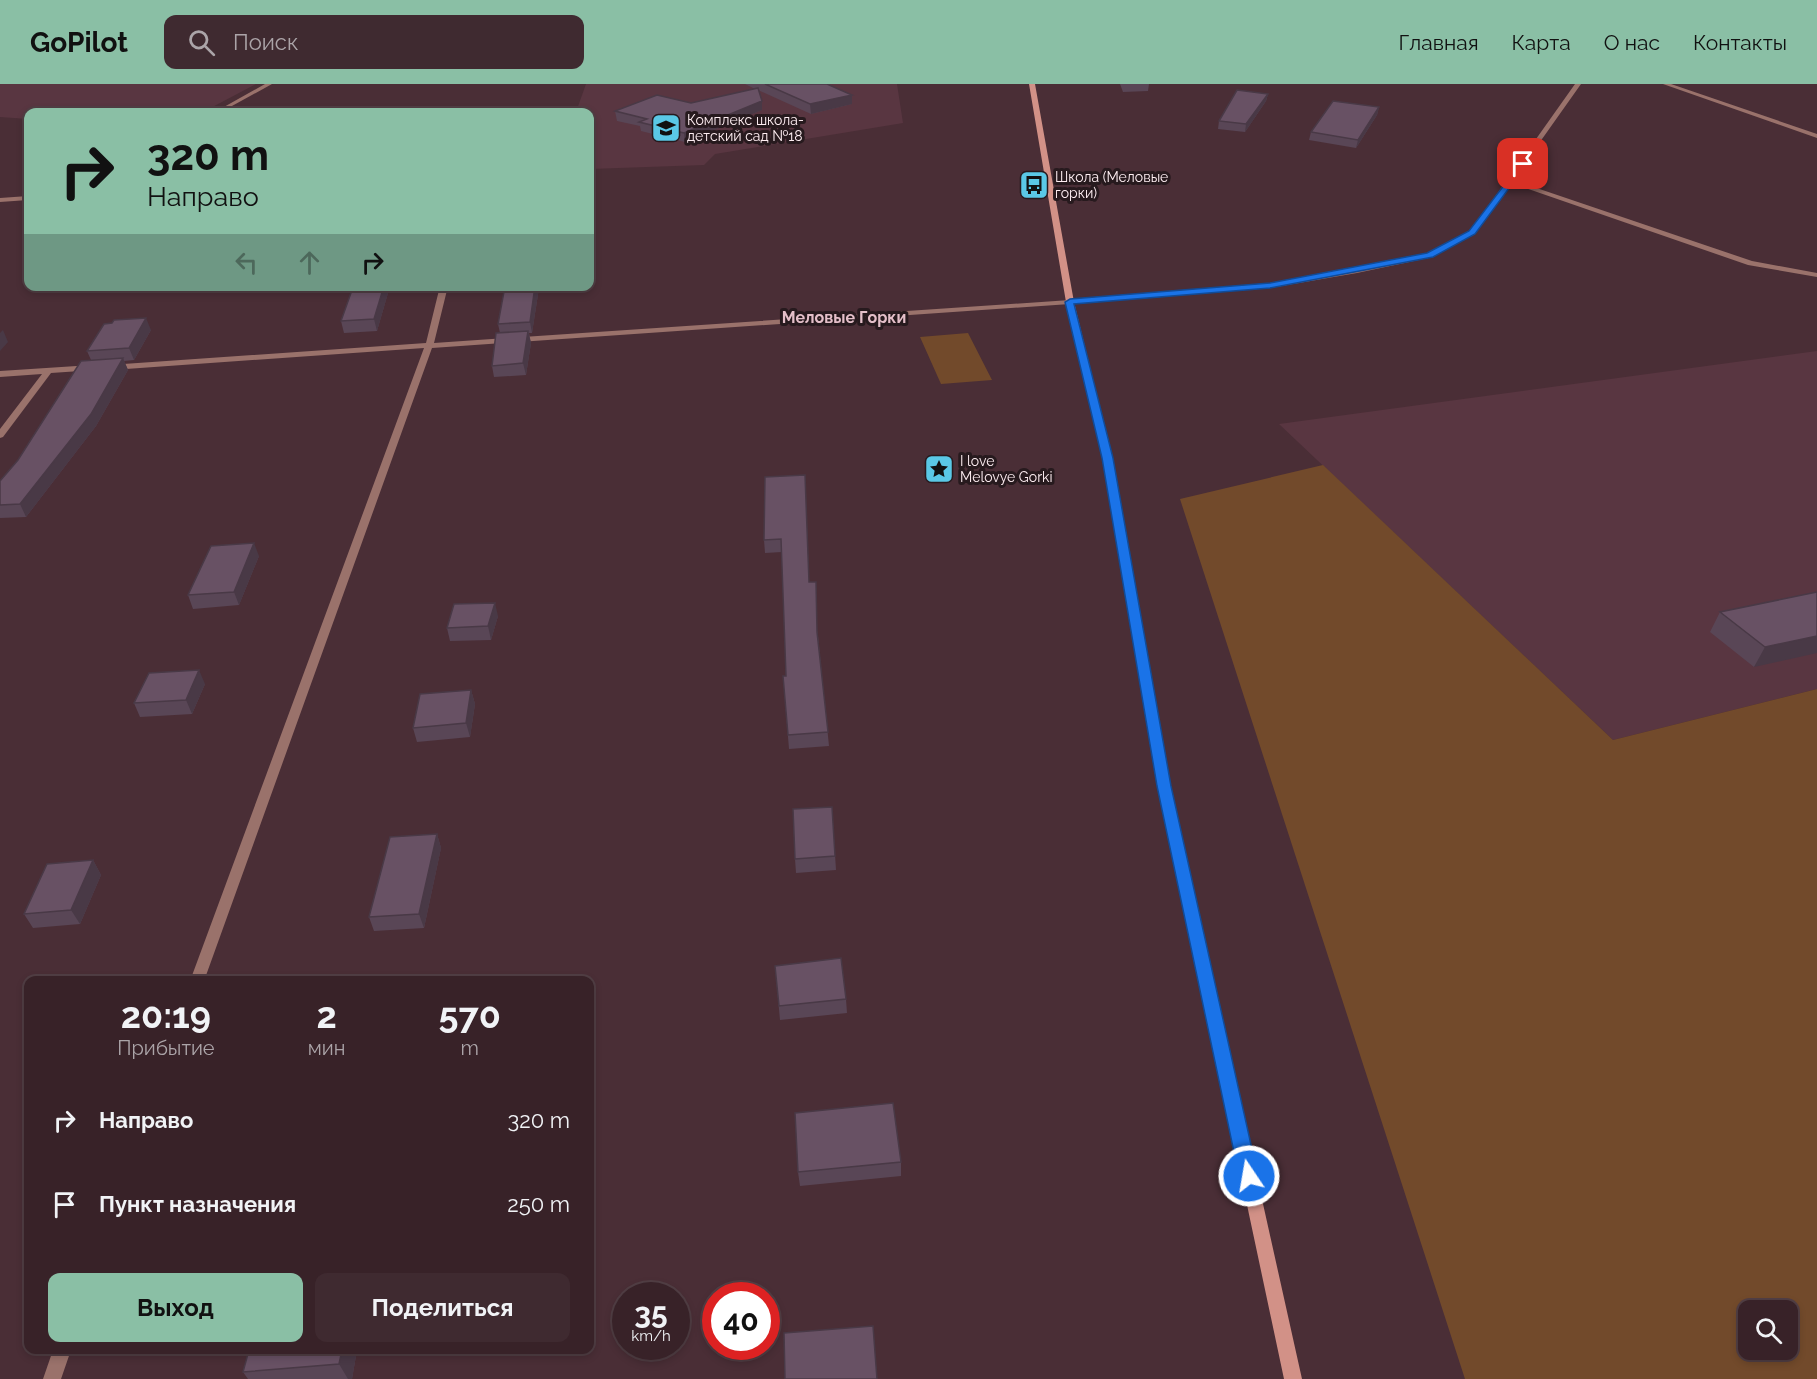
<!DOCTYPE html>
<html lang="ru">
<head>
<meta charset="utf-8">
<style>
  :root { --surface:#382228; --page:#3f2a30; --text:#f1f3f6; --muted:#aba4a8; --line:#523f45; --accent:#8abfa5 }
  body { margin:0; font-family:Raleway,sans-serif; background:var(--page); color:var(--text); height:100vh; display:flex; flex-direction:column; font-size:22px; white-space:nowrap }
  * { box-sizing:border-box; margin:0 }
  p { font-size:20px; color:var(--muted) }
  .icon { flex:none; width:33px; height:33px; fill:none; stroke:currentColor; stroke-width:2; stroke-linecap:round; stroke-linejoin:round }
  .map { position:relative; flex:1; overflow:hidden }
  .side { position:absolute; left:24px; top:892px; width:570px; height:378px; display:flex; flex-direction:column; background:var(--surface); border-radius:12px; box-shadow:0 3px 9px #0003,0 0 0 2px var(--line) }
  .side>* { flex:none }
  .hud { position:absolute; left:24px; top:24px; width:570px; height:183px; border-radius:12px; box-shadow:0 3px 9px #0003,0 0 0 2px var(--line); background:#8abfa5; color:#111; overflow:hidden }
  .fabs { position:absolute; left:1738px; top:1216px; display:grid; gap:12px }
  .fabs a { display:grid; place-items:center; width:60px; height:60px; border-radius:12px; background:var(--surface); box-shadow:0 3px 9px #0003,0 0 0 2px var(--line); font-size:30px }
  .speed { position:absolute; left:612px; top:1198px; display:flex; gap:12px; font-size:30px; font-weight:700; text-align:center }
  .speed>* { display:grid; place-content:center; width:78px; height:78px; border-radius:50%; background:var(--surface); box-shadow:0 3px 9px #0003,0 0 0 2px var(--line); line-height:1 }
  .speed small { font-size:15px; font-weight:400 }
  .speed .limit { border:9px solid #d22; background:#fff; color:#111 }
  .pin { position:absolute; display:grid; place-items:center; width:51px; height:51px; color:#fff; margin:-26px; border-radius:12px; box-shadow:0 3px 9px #0006 }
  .me { position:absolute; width:66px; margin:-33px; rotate:348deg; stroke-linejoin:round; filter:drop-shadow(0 0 4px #0008) }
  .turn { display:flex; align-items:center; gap:21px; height:126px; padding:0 24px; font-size:27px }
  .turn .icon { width:78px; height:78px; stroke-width:2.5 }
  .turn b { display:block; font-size:42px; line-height:51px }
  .lanes { display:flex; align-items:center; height:57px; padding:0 24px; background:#0003; justify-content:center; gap:30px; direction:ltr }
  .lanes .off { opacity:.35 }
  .eta { display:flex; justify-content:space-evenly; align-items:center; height:102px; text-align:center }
  .eta b { font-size:36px; font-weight:700; line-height:42px }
  .cta { display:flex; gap:12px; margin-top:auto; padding:12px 24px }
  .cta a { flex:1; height:69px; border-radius:12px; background:var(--accent); color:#111; font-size:24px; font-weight:700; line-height:69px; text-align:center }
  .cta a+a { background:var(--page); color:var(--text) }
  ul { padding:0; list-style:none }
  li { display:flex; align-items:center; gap:18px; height:84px; padding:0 24px }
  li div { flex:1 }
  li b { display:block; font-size:22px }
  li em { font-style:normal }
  header { display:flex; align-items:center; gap:36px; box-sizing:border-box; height:84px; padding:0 30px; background:var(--accent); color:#111 }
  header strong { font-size:28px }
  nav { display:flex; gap:33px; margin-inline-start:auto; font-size:21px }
  .search { width:420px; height:54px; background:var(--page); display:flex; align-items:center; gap:15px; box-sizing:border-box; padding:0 21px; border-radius:12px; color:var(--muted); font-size:22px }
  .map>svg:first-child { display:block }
  .built { fill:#593641 }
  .green { fill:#724a2b; fill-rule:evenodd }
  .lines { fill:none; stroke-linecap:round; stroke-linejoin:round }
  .street { fill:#9a726b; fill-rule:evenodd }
  .secondary { fill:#d29187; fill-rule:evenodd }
  .wall { fill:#594656 }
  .shaded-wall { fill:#493946 }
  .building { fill:#685164; stroke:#493946; stroke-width:1.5 }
  .route { fill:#1a73e8; stroke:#114b97; stroke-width:1.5 }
  .labels { text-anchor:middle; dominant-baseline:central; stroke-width:6; stroke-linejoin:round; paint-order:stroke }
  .far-poi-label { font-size:14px; fill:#ffeff3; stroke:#271a1e; text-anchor:start }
  .far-quarter-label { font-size:16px; font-weight:bold; fill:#e4bfc9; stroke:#271a1e }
</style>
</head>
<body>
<header>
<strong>GoPilot</strong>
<div class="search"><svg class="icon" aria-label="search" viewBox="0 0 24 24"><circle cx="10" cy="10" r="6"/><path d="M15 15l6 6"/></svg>Поиск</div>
<nav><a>Главная</a><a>Карта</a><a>О нас</a><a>Контакты</a></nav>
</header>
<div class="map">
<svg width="1817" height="1295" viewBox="0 0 1817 1295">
  <rect width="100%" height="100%" fill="#4a2e36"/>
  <path class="built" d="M0,0H256L203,28H28V35L0,33Z
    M586,0H897L903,39L715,70L704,81L590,85V28H576Z
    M1817,267V605L1613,656L1279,340Z"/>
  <path class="green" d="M968,249L992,296L941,300L920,253Z
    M1323,381L1613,656L1817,605V1295H1465L1180,415ZM1749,1227H1788V1266H1749Z"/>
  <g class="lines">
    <path class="street" d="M265,0H272L221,28H215Z
      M1575,0H1581L1513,96L1752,177L1817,189V193L1748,181L1511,99L1474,150L1433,173L1357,189L1270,204L1070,220L432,264L204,897H190L424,264L112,286L109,285V281L426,259L440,202H448L434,259L1070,216L1270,200L1357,185L1428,169L1470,148Z
      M1663,0H1671L1817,50V54Z
      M28,112V116L0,118V114Z
      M92,281L96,284L95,286L51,289L3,353L0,354V345L42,290L0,293V287Z
      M53,1266H71L61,1295H43Z"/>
    <path class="secondary" d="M1029,0H1035L1074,218L1112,374L1170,702L1302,1295H1284L1158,702L1102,374L1066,218Z"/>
  </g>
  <path class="wall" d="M745,0H827L852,11V20L811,30L758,6L762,26L685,58L641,47L640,42L617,37L615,27L691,19L755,5Z
    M1120,0H1149L1148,7L1123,8Z
    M1268,10L1266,17L1245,48L1218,45L1219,37Z
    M1379,23L1377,31L1356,64L1309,56L1311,48Z
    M390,202L377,247L344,249L341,237Z
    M505,202H548V204H539L532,249H529L531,259L526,291L494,293L492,282L500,249L498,240Z
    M151,246L134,276L124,277L128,286L96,342L26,433L0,434V397L18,376L91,276L87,267Z
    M765,393L809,498L818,552L829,662L789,665L783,592H786L782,468L765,469L764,456Z
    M259,472L239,521L193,525L188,511Z
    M1817,508L1754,583L1710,548L1720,528Z
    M498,532L491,556L450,557L447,544Z
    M205,600L192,630L140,633L134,619Z
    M471,606L475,620L470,653L417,658L413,644Z
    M832,723L836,786L796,789L795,775Z
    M437,750L441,764L424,844L374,847L369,833Z
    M93,776L101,791L80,840L33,844L24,830Z
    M775,882L846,915L847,929L780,936Z
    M901,1078V1092L800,1102L798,1088Z
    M357,1266L352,1295H248L243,1288Z"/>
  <path class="shaded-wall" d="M1268,10L1266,17L1245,48L1246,40Z
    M852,11V20L811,30L810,20Z
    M762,17V26L685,58L684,49Z
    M1379,23L1377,31L1356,64L1358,56Z
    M384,202H390L377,247L374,235Z
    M535,202H538L539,204L532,249L530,238Z
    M146,234L151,246L134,276L129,264Z
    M3,246L8,258L0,267V249Z
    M528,247L531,259L526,291L523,279Z
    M123,274L128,286L96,342L26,433L20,420Z
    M254,459L259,472L239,521L234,508Z
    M495,519L498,532L491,556L488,542Z
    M1817,552V569L1754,583L1765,563Z
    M199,586L205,600L192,630L186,616Z
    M471,606L475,620L470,653L466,639Z
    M437,750L441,764L424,844L419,830Z
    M93,776L101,791L80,840L71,826Z
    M342,1266H357L352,1295H348L339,1280Z"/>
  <path class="building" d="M765,0H827L852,11L810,20Z
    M758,4L762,17L684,49L639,38L647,35L615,27L657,11L691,19Z
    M1237,6L1268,10L1246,40L1219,37Z
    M1333,17L1379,23L1358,56L1311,48Z
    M355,202H384L374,235L341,237L352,206H354Z
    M505,202H535L530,238L498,240Z
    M146,234L129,264L87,267L104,240L112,239L114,236Z
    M528,247L523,279L492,282L496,249Z
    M123,274L91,330L20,420L0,421V397L18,376L81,277Z
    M805,391L809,498H816L817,548L828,648L788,651L783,592H786L781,455L764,456L765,393Z
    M254,459L234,508L188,511L211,462Z
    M1817,508V552L1765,563L1720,528Z
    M495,519L488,542L447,544L454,520Z
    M199,586L186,616L134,619L149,589Z
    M471,606L466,639L413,644L420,610Z
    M832,723L835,772L795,775L793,725Z
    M437,750L419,830L369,833L390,753Z
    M93,776L71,826L24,830L47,780Z
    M841,874L846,915L779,922L775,882Z
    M893,1019L901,1078L798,1088L795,1029Z
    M873,1242L877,1295H785L784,1249Z
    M249,1266H342L339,1280L243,1288Z"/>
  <path class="route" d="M1521,79L1527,80L1475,150L1433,173L1270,204L1074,220L1113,374L1171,702L1258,1092L1255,1098L1249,1101L1242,1098L1239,1092L1157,702L1102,374L1065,218L1070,215L1270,199L1427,169L1469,147Z"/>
  <defs>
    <g id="school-square" transform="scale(1.5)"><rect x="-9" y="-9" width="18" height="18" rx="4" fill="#5ac8e6" stroke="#271a1e"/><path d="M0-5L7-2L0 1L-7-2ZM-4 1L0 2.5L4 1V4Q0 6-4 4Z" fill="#111"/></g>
    <g id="bus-square" transform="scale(1.5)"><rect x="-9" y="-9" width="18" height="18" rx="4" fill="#5ac8e6" stroke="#271a1e"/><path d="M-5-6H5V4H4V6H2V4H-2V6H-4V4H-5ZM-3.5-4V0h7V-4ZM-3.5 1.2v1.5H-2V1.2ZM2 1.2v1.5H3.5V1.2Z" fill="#111"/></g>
    <g id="sight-square" transform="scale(1.5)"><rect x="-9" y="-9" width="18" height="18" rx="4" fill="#5ac8e6" stroke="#271a1e"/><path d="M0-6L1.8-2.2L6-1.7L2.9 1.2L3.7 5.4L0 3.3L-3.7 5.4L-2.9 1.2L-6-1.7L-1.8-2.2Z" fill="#111"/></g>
  </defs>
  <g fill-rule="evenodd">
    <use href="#school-square" x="666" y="44"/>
    <use href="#bus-square" x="1034" y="101"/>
    <use href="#sight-square" x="939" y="385"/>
  </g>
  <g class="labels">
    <g class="far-poi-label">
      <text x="687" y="36">Комплекс школа-<tspan x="687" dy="16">детский сад №18</tspan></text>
      <text x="1055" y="93">Школа (Меловые<tspan x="1055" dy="16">горки)</tspan></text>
      <text x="960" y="377">I love<tspan x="960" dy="16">Melovye Gorki</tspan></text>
    </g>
    <g class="far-quarter-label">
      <text x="844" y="233">Меловые Горки</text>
    </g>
  </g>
</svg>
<div class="fabs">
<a><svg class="icon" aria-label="search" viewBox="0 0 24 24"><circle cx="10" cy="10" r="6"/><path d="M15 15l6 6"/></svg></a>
</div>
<div class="speed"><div>35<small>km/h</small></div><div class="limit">40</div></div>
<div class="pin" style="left:1523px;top:80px;background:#d93025"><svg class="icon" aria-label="arrive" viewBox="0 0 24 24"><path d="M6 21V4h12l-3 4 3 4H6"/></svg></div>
<svg class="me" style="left:1249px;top:1092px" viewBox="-20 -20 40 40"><circle r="17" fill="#1a73e8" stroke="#fff" stroke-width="3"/><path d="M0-11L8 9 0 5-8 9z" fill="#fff"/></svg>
<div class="hud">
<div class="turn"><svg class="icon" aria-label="right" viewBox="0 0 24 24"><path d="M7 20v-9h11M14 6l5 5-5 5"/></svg><div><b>320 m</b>Направо</div></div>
<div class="lanes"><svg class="icon off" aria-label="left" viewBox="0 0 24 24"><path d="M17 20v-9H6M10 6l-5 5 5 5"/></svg><svg class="icon off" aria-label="ahead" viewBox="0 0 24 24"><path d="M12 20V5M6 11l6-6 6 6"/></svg><svg class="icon" aria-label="right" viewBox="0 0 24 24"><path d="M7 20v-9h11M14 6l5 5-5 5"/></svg></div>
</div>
<section class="side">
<div class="eta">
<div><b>20:19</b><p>Прибытие</p></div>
<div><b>2</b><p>мин</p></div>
<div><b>570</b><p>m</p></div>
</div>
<ul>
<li><svg class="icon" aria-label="right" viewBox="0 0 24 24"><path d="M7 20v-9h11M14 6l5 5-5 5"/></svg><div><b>Направо</b></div><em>320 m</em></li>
<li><svg class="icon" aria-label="arrive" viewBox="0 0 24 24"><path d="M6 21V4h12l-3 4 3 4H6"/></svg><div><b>Пункт назначения</b></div><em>250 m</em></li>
</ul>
<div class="cta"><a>Выход</a><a>Поделиться</a></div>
</section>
</div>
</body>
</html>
